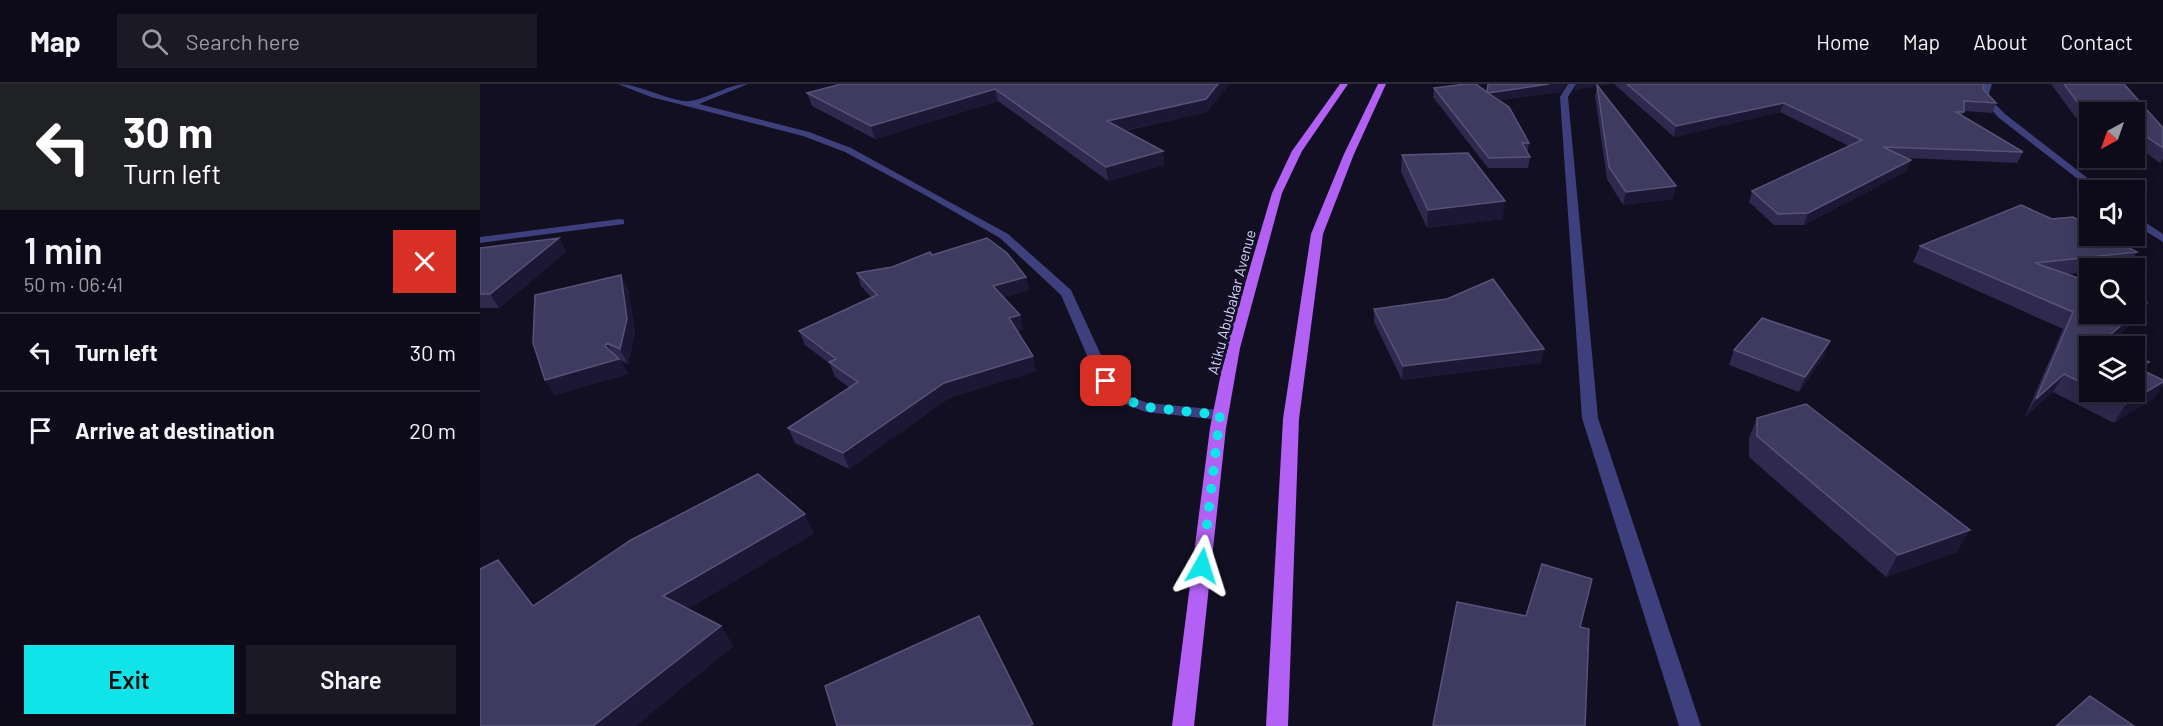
<!DOCTYPE html>
<html lang="en">
<head>
<meta charset="utf-8">
<style>
  :root { --surface:#0d0b19; --page:#1b1926; --text:#f1f3f6; --muted:#9a9ba2; --line:#2d2b38; --accent:#11e4e9 }
  body { margin:0; font-family:Barlow,sans-serif; background:var(--page); color:var(--text); height:100vh; display:flex; flex-direction:column; font-size:22px; white-space:nowrap }
  * { box-sizing:border-box; margin:0 }
  p { font-size:20px; color:var(--muted) }
  .icon { flex:none; width:33px; height:33px; fill:none; stroke:currentColor; stroke-width:2; stroke-linecap:round; stroke-linejoin:round }
  .map { position:relative; flex:1; overflow:hidden }
  .side { display:flex; flex-direction:column; background:var(--surface); width:480px }
  .side>* { flex:none }
  .top-card { background:#202124; color:#fff; overflow:hidden }
  .needle { width:39px; rotate:220deg }
  .controls { position:absolute; left:1599px; top:18px; display:grid; gap:12px }
  .controls a { display:grid; place-items:center; width:66px; height:66px; border-radius:0px; background:var(--surface); box-shadow:0 3px 15px #0003,0 0 0 2px var(--line); font-size:30px }
  .pin { position:absolute; display:grid; place-items:center; width:51px; height:51px; color:#fff; margin:-26px; border-radius:12px; box-shadow:0 3px 9px #0006 }
  .me { position:absolute; width:66px; margin:-33px; rotate:6deg; stroke-linejoin:round; filter:drop-shadow(0 0 4px #0008) }
  .turn { display:flex; align-items:center; gap:21px; height:126px; padding:0 24px; font-size:27px }
  .turn .icon { width:78px; height:78px; stroke-width:2.5 }
  .turn b { display:block; font-size:42px; line-height:51px }
  .round { display:grid; place-items:center; flex:none; width:63px; height:63px; border-radius:0px; background:var(--page) }
  .summary { display:flex; align-items:center; justify-content:space-between; height:102px; padding:0 24px }
  h1 { font-size:36px; font-weight:600; line-height:45px }
  .primary-button { display:flex; gap:12px; margin-top:auto; padding:12px 24px }
  .primary-button a { flex:1; height:69px; border-radius:0px; background:var(--accent); color:#111; font-size:24px; font-weight:600; line-height:69px; text-align:center }
  .primary-button a+a { background:var(--page); color:var(--text) }
  ul { padding:0; list-style:none }
  li { display:flex; align-items:center; gap:18px; height:78px; padding:0 24px; border-top:2px solid var(--line) }
  li div { flex:1 }
  li b { display:block; font-size:22px }
  li em { font-style:normal }
  header { display:flex; align-items:center; gap:36px; box-sizing:border-box; height:84px; padding:0 30px; background:var(--surface); border-bottom:2px solid var(--line) }
  header strong { font-size:28px }
  nav { display:flex; gap:33px; margin-inline-start:auto; font-size:21px }
  .search { width:420px; height:54px; background:var(--page); display:flex; align-items:center; gap:15px; box-sizing:border-box; padding:0 21px; border-radius:0px; color:var(--muted); font-size:22px }
  main { display:flex; flex:1; min-height:0 }
  .map>svg:first-child { display:block }
  .lines { fill:none; stroke-linecap:round; stroke-linejoin:round }
  .street { fill:#3d407c; fill-rule:evenodd }
  .primary { fill:#b261f4; fill-rule:evenodd }
  .wall { fill:#2e294d }
  .shaded-wall { fill:#1b1734 }
  .building { fill:#3f3b60; stroke:#575378; stroke-width:1.5 }
  .route { stroke:#11e4e9; stroke-width:10; stroke-dasharray:0 18 }
  .labels { text-anchor:middle; dominant-baseline:central; stroke-width:6; stroke-linejoin:round; paint-order:stroke }
  .street-label { font-size:15px; fill:#d4d2fc; stroke:#110f21 }
</style>
</head>
<body>
<header>
<strong>Map</strong>
<div class="search"><svg class="icon" aria-label="search" viewBox="0 0 24 24"><circle cx="10" cy="10" r="6"/><path d="M15 15l6 6"/></svg>Search here</div>
<nav><a>Home</a><a>Map</a><a>About</a><a>Contact</a></nav>
</header>
<main>
<section class="side">
<div class="top-card">
<div class="turn"><svg class="icon" aria-label="left" viewBox="0 0 24 24"><path d="M17 20v-9H6M10 6l-5 5 5 5"/></svg><div><b>30 m</b>Turn left</div></div>
</div>
<div class="summary"><div><h1>1 min</h1><p>50 m · 06:41</p></div><a class="round" style="background:#d93025;color:#fff"><svg class="icon" aria-label="close" viewBox="0 0 24 24"><path d="M6 6l12 12M18 6L6 18"/></svg></a></div>
<ul>
<li><svg class="icon" aria-label="left" viewBox="0 0 24 24"><path d="M17 20v-9H6M10 6l-5 5 5 5"/></svg><div><b>Turn left</b></div><em>30 m</em></li>
<li><svg class="icon" aria-label="arrive" viewBox="0 0 24 24"><path d="M6 21V4h12l-3 4 3 4H6"/></svg><div><b>Arrive at destination</b></div><em>20 m</em></li>
</ul>
<div class="primary-button"><a>Exit</a><a>Share</a></div>
</section>
<div class="map">
<svg width="1683" height="642" viewBox="0 0 1683 642">
  <rect width="100%" height="100%" fill="#110f21"/>
  <g class="lines">
    <path class="street" d="M138,0C160,0 193,19 210,17C231,14 247,0 268,0L219,20L329,48L371,64L528,150L591,206L632,295L646,311L668,319L740,326L748,331L740,336L666,328L636,317L618,297L581,211L520,154L445,111L365,68L323,52L171,13Z
      M1088,0H1096L1088,13L1118,334L1221,642H1199L1102,334L1080,13Z
      M1504,0H1512L1508,13L1525,30L1623,106H1612L1519,34L1500,13Z
      M1654,131L1683,150V158L1654,140Z
      M140,135L144,136V140L0,159V153Z"/>
    <path class="primary" d="M860,0H868L822,67L802,109L760,264L746,344L714,642H692L730,344L746,264L792,109L812,67Z
      M898,0H906L874,70L843,150L819,335L808,642H786L803,335L831,150L864,70Z"/>
  </g>
  <path class="wall" d="M361,0H749L727,28L645,47L683,67L684,81L628,97L518,17L395,55L332,22L327,9Z
    M1008,0H1086L1081,8L1019,16L1049,59L1047,69L1050,73L1048,84H1008L953,13L954,4L1007,8Z
    M1096,0H1131L1118,2L1193,115L1143,121L1127,95L1115,12L1117,2L1095,6Z
    M1134,0H1504L1503,5L1516,19L1512,29L1484,27L1482,32L1543,68L1537,79L1428,74L1427,87L1324,141H1294L1269,118L1272,107L1369,62L1300,28L1194,53Z
    M1571,0H1644L1683,44V75L1680,79L1654,60V28H1610V35L1596,34Z
    M922,71L1023,135L947,144L921,88Z
    M1572,135L1657,168L1647,184H1610V188L1588,190L1667,219L1656,236L1629,260L1610,262V308H1654L1663,286L1683,296V301L1673,315L1634,339L1573,308L1545,333L1583,245L1433,178L1440,162Z
    M79,154L86,168L19,224H0V164Z
    M452,171L546,193L549,206L524,213L543,245L537,247L556,287L469,314L369,385L315,359L308,344L370,304L355,293L350,280L325,261L319,247L391,213L381,202L377,189L412,183Z
    M141,191L148,205L155,249L148,280L140,276L148,290L74,311Z
    M894,225L1064,265L1061,279L922,296L894,238Z
    M1254,266L1344,272L1319,308L1249,281Z
    M1277,334L1477,468L1406,493L1269,373V354Z"/>
  <path class="shaded-wall" d="M738,0H749L727,28L629,50L627,37Z
    M1069,0H1086L1081,8L1007,18L1008,9Z
    M1096,0H1131L1095,6Z
    M515,5L518,17L395,55L391,42Z
    M1304,19L1300,28L1194,53L1196,42Z
    M683,67L684,81L628,97L626,83Z
    M1431,76L1427,87L1324,141L1328,129Z
    M1196,102L1193,115L1143,121L1146,108Z
    M1025,117L1023,135L947,144L948,126Z
    M79,154L86,168L19,224L10,210Z
    M141,191L148,205L155,249L148,280L140,265Z
    M546,193L549,206L516,216L513,202Z
    M1667,219L1656,236L1626,262L1623,257Z
    M540,231L543,245L532,248L529,234Z
    M1350,257L1344,272L1319,308L1325,293Z
    M127,259L135,274L139,275L148,290L74,311L65,296Z
    M1064,265L1061,279L922,296L923,282Z
    M553,272L556,287L469,314L369,385L363,369L464,299Z
    M1669,278L1657,295L1658,284Z
    M1584,290L1573,308L1545,333L1556,315Z
    M1683,298V301L1673,315L1634,339L1646,320Z
    M325,430L334,450L197,532L183,512Z
    M1490,446L1477,468L1406,493L1418,471Z
    M241,542L254,562L156,642H113Z"/>
  <path class="building" d="M361,0H738L726,15L627,37L683,67L626,83L515,5L391,42L327,9Z
    M986,0H996L1007,8L1008,0H1069L1008,9L1029,23L1049,59H1042L1050,73L1009,74L954,4Z
    M1147,0H1504L1503,5L1516,19L1484,17V28H1476L1543,68L1403,63L1431,76L1328,129L1298,130L1272,107L1382,56L1304,19L1196,42Z
    M1584,0H1644L1683,44V64L1654,44V28H1633L1627,25L1601,23Z
    M1117,1L1196,102L1146,108L1129,83Z
    M988,69L1025,117L948,126L922,71Z
    M1541,121L1572,135L1593,133L1610,142V152H1627L1657,168L1555,179L1610,198V230H1654V215L1667,219L1623,257L1635,262H1610V303L1584,290L1556,315L1593,228L1440,162Z
    M79,154L10,210H0V164Z
    M507,154L527,169L546,193L513,202L540,231L529,234L553,272L464,299L363,369L308,344L378,298L349,278L356,275L319,247L397,211L377,189L412,183L450,168L452,171Z
    M141,191L147,235L140,265L127,259L125,262L139,275L65,296L53,259L55,211Z
    M1013,195L1064,265L923,282L894,225L967,215Z
    M1282,234L1350,257L1325,293L1254,266Z
    M1654,271L1669,278L1658,284L1683,296V298L1646,320L1620,308H1654Z
    M1326,320L1490,446L1418,471L1277,352V334Z
    M278,390L325,430L183,512L241,542L113,642H0V485L18,476L53,522L151,456Z
    M1062,480L1112,495L1100,543L1109,545L1105,642H958L953,641L977,518L1046,532Z
    M499,532L553,640L548,642H357L345,602Z
    M1610,612L1654,642H1576Z"/>
  <g class="lines">
    <path class="route" d="M626,297L641,314L666,323L740,331L722,482"/>
  </g>
  <g class="labels">
    <g class="street-label">
      <text transform="translate(751 218) rotate(-75)">Atiku Abubakar Avenue</text>
    </g>
  </g>
</svg>
<div class="controls">
<a><svg class="needle" viewBox="-14 -14 28 28"><path d="M0-13l5 13h-10z" fill="#e53935"/><path d="M0 13l5-13h-10z" fill="#9a9ba2"/></svg></a>
<a><svg class="icon" aria-label="sound" viewBox="0 0 24 24"><path d="M4 9h4l5-4v14l-5-4H4zM17 9q2 3 0 6"/></svg></a>
<a><svg class="icon" aria-label="search" viewBox="0 0 24 24"><circle cx="10" cy="10" r="6"/><path d="M15 15l6 6"/></svg></a>
<a><svg class="icon" aria-label="layers" viewBox="0 0 24 24"><path d="M12 4l9 5-9 5-9-5zM3 14l9 5 9-5"/></svg></a>
</div>
<div class="pin" style="left:626px;top:297px;background:#d93025"><svg class="icon" aria-label="arrive" viewBox="0 0 24 24"><path d="M6 21V4h12l-3 4 3 4H6"/></svg></div>
<svg class="me" style="left:722px;top:482px" viewBox="-20 -20 40 40"><path d="M0-17L14 15 0 8-14 15z" fill="#11e4e9" stroke="#fff" stroke-width="4"/></svg>
</div>
</main>
</body>
</html>
